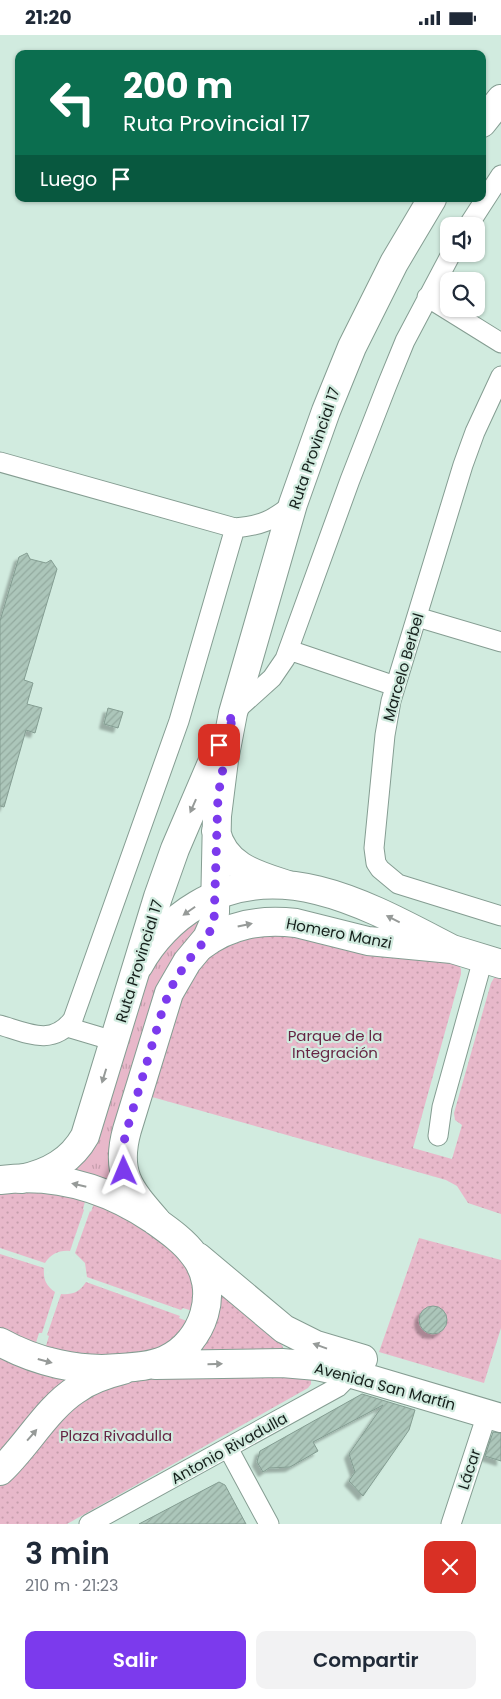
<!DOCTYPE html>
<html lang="es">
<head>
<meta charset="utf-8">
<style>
  :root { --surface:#fff; --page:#f2f2f3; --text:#1f2937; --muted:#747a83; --accent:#7c3aed }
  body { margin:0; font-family:Poppins,sans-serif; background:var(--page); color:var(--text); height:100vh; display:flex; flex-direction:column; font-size:19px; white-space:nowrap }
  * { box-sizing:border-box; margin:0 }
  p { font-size:16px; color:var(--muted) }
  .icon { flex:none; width:28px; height:28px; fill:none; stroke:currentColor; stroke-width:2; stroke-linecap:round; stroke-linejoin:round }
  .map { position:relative; height:1489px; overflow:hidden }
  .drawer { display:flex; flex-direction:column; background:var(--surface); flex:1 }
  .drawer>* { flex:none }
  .top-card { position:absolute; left:15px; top:15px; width:471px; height:152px; border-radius:10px; box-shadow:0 1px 4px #0004; background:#0b6e4f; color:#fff; overflow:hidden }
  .fabs { position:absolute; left:440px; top:182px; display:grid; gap:10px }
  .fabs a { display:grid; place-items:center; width:45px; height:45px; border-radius:10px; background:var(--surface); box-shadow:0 1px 4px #0004; font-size:25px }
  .pin { position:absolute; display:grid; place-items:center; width:42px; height:42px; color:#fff; margin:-21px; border-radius:10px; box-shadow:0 2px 8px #0006 }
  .me { position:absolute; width:55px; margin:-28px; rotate:359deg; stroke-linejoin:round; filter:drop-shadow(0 0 4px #0008) }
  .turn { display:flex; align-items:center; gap:18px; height:105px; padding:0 25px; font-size:22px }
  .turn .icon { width:65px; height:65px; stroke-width:2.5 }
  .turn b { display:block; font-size:35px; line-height:42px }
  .then { display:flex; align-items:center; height:48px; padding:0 25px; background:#0003; gap:10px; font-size:19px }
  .round { display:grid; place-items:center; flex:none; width:52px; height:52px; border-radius:10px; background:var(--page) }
  .headline { display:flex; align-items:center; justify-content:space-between; height:85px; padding:0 25px }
  h1 { font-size:30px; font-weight:600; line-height:38px }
  .action { display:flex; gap:10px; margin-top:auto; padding:10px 25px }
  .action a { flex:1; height:58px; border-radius:10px; background:var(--accent); color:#fff; font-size:20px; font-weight:600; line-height:58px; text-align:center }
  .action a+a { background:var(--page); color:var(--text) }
  .status { display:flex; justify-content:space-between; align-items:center; height:35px; padding:0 25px; background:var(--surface); direction:ltr }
  .status svg { height:14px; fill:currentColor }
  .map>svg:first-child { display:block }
  .grass { fill:url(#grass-tufts) }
  .park { fill:url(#park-dots) }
  .building { fill:url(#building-hatch); stroke:#849d92; filter:url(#shadow) }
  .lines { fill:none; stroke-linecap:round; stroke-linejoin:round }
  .minor-casing { stroke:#859d92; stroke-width:21 }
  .secondary-casing { stroke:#859d92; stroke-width:30 }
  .primary-casing { stroke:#859d92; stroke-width:30 }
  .trunk-casing { stroke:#859d92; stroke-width:30 }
  .minor { stroke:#fff; stroke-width:19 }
  .secondary { stroke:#fff; stroke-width:28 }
  .primary { stroke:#fff; stroke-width:28 }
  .trunk { stroke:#fff; stroke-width:28 }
  .oneway { fill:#969a98 }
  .route { stroke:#7c3aed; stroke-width:9; stroke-dasharray:0 16.2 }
  .labels { text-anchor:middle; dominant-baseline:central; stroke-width:4.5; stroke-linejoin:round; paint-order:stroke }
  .street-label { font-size:15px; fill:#151f1b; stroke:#d1ebdf }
  .park-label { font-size:15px; fill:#662444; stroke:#d1ebdf }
</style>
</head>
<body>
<div class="status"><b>21:20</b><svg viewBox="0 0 49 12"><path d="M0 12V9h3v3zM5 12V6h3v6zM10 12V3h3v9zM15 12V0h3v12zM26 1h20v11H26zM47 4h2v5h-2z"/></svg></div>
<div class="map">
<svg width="501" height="1489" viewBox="0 0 501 1489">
  <defs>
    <pattern id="grass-tufts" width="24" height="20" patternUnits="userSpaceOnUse" patternTransform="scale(1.25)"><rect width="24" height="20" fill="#e8b8ca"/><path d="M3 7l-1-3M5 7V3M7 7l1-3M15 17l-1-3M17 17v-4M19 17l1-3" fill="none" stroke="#c69ead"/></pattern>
    <pattern id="park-dots" width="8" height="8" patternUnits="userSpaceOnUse" patternTransform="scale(1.25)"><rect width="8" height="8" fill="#e8b8ca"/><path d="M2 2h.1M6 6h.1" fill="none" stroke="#c69ead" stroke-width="1.8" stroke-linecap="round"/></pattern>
    <pattern id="building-hatch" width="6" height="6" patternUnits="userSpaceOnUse" patternTransform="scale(1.25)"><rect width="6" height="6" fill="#acc6ba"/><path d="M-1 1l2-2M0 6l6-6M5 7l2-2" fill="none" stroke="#93aa9f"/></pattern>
    <filter id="shadow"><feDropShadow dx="-4.5" dy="4.5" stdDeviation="1" flood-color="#0004"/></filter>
  </defs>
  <rect width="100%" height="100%" fill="#d1ebdf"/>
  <path class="grass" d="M208,872L115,1146L111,1148L71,1138L134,967L164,911Z"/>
  <path class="park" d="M252,895L402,914L458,929L461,934V939L413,1113L452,1124L462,1090L455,1085L454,1078L491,948L494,943L501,940V1179L468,1168L457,1151L446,1145L145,1060L168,979L197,926Z
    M22,1154L86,1163L83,1174L84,1175L70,1216C59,1215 51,1219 45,1228L0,1213V1155Z
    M95,1165L150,1193L193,1238L196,1277L183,1273L181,1275L87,1242L85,1228L75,1218L90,1176L91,1177Z
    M419,1203L501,1225V1293L484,1348L379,1317Z
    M0,1219L44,1233C43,1244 46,1251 55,1257L42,1298H39L35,1311L0,1296Z
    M214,1246L282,1310L284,1315L200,1321L196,1314Z
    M86,1247L180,1281L179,1283L192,1288L175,1309L118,1324L45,1314L49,1301L47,1300L61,1259C72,1260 80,1257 86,1247Z
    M0,1322L71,1342L0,1424Z
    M162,1339L311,1342V1349L308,1353L67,1489H0V1447L92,1353Z"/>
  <path class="building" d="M27,518L30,524L46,528L51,525L57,534L24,645L33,648L27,669L42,673L35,698L26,695L4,772L0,771V586L19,522Z
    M108,673L123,677L118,693L104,689Z
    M419 1285a14 14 0 1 1 28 0a14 14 0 1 1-28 0Z
    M362,1359L415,1375L409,1395L363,1461L349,1446L355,1437L349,1419L383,1370L313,1407L318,1416L290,1432L269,1433L263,1437L257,1427L260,1416Z
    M493,1397L501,1398V1426L485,1421Z
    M219,1447L225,1450L246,1489H139Z"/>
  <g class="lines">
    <g class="minor-casing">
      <path id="minor" d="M468,191L501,140
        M427,262L501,308
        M501,341L475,397L463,430L391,666L385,700L374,813L376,828L380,834L398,849L501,881
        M0,427L235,493C262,490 272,486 293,469
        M417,582L501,607
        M289,615L395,651
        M233,678L272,643L285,624L350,445L387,350L405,306L451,219
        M0,990C27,998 53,1012 73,984L179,686L235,493
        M67,992L114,1006
        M438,1101L442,1072L483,924
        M228,1413L269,1489
        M89,1489L338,1352L346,1344L352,1329
        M451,1489L487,1379"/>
    </g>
    <g class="secondary-casing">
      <path id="secondary" d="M201,911C230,889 261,884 296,888L368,906L452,914L501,929
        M139,930C152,906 173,884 197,870C283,819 374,874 452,914
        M0,1436C27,1411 46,1374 77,1354C91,1344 107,1339 123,1335"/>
    </g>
    <g class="primary-casing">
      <path id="primary" d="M482,88L501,64
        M216,796C224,832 257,840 288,850
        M21,1144C49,1138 71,1126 85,1101L158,862L175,814L214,723
        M156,1185C129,1154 115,1138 127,1095L169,958L187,927L207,903L214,887L215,877L217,781L224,725L233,678L293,469L326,376L352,312L394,228L432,164"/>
    </g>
    <g class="trunk-casing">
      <path id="trunk" d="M0,1145C56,1138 108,1154 154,1185C168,1195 184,1206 194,1220C221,1254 204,1308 165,1325C151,1331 135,1332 120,1333C79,1337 36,1327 0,1307
        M198,1222L284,1294L316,1310L363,1324
        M155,1330L282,1328L317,1331L349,1338L501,1383"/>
    </g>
    <use href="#minor" class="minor"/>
    <use href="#secondary" class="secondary"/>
    <use href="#primary" class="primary"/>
    <use href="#trunk" class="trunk"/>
  </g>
  <defs><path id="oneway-solid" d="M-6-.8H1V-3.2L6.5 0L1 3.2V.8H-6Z" transform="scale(1.25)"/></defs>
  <g class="oneway">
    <use href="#oneway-solid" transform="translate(193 771) rotate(114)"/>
    <use href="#oneway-solid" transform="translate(189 876) rotate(145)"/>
    <use href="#oneway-solid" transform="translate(393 884) rotate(-153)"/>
    <use href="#oneway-solid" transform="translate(245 890) rotate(-12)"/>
    <use href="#oneway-solid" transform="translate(104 1041) rotate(107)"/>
    <use href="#oneway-solid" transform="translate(79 1150) rotate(-167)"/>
    <use href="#oneway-solid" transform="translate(320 1311) rotate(-160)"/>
    <use href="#oneway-solid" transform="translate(45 1326) rotate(15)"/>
    <use href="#oneway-solid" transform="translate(215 1329) rotate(-1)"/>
    <use href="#oneway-solid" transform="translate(32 1400) rotate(-49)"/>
  </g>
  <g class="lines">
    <path class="route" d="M124,1136L122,1124L125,1101L164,970L174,947L187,927L207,903L214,887L218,761L233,678L219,710"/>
  </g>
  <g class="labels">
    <g class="street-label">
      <text transform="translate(314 413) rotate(-71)">Ruta Provincial 17</text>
      <text transform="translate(403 632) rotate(-74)">Marcelo Berbel</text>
      <text transform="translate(339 898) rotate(11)">Homero Manzi</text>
      <text transform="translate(139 926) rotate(-73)">Ruta Provincial 17</text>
      <text transform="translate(385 1351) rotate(15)">Avenida San Martín</text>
      <text transform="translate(229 1413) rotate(-29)">Antonio Rivadulla</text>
      <text transform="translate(469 1434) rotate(-72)">Lácar</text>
    </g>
    <g class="park-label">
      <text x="335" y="1000">Parque de la<tspan x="335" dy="17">Integración</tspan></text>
      <text x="116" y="1400">Plaza Rivadulla</text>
    </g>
  </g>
</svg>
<div class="fabs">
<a><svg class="icon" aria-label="sound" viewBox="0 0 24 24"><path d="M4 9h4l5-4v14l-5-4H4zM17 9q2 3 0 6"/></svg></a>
<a><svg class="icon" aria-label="search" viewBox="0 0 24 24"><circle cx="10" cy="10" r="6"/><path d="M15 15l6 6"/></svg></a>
</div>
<div class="pin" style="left:219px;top:710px;background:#d93025"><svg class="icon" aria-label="arrive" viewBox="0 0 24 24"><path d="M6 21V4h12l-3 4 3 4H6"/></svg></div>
<svg class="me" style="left:124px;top:1136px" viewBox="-20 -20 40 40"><path d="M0-17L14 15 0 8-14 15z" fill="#7c3aed" stroke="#fff" stroke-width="4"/></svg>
<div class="top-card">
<div class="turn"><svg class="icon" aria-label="left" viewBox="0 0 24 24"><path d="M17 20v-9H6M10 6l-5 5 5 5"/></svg><div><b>200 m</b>Ruta Provincial 17</div></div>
<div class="then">Luego<svg class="icon" aria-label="arrive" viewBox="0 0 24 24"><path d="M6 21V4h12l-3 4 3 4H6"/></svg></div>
</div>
</div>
<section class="drawer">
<div class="headline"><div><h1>3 min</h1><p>210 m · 21:23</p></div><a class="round" style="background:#d93025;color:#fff"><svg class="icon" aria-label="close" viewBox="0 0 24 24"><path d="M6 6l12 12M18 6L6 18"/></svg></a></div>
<div class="action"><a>Salir</a><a>Compartir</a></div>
</section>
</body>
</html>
